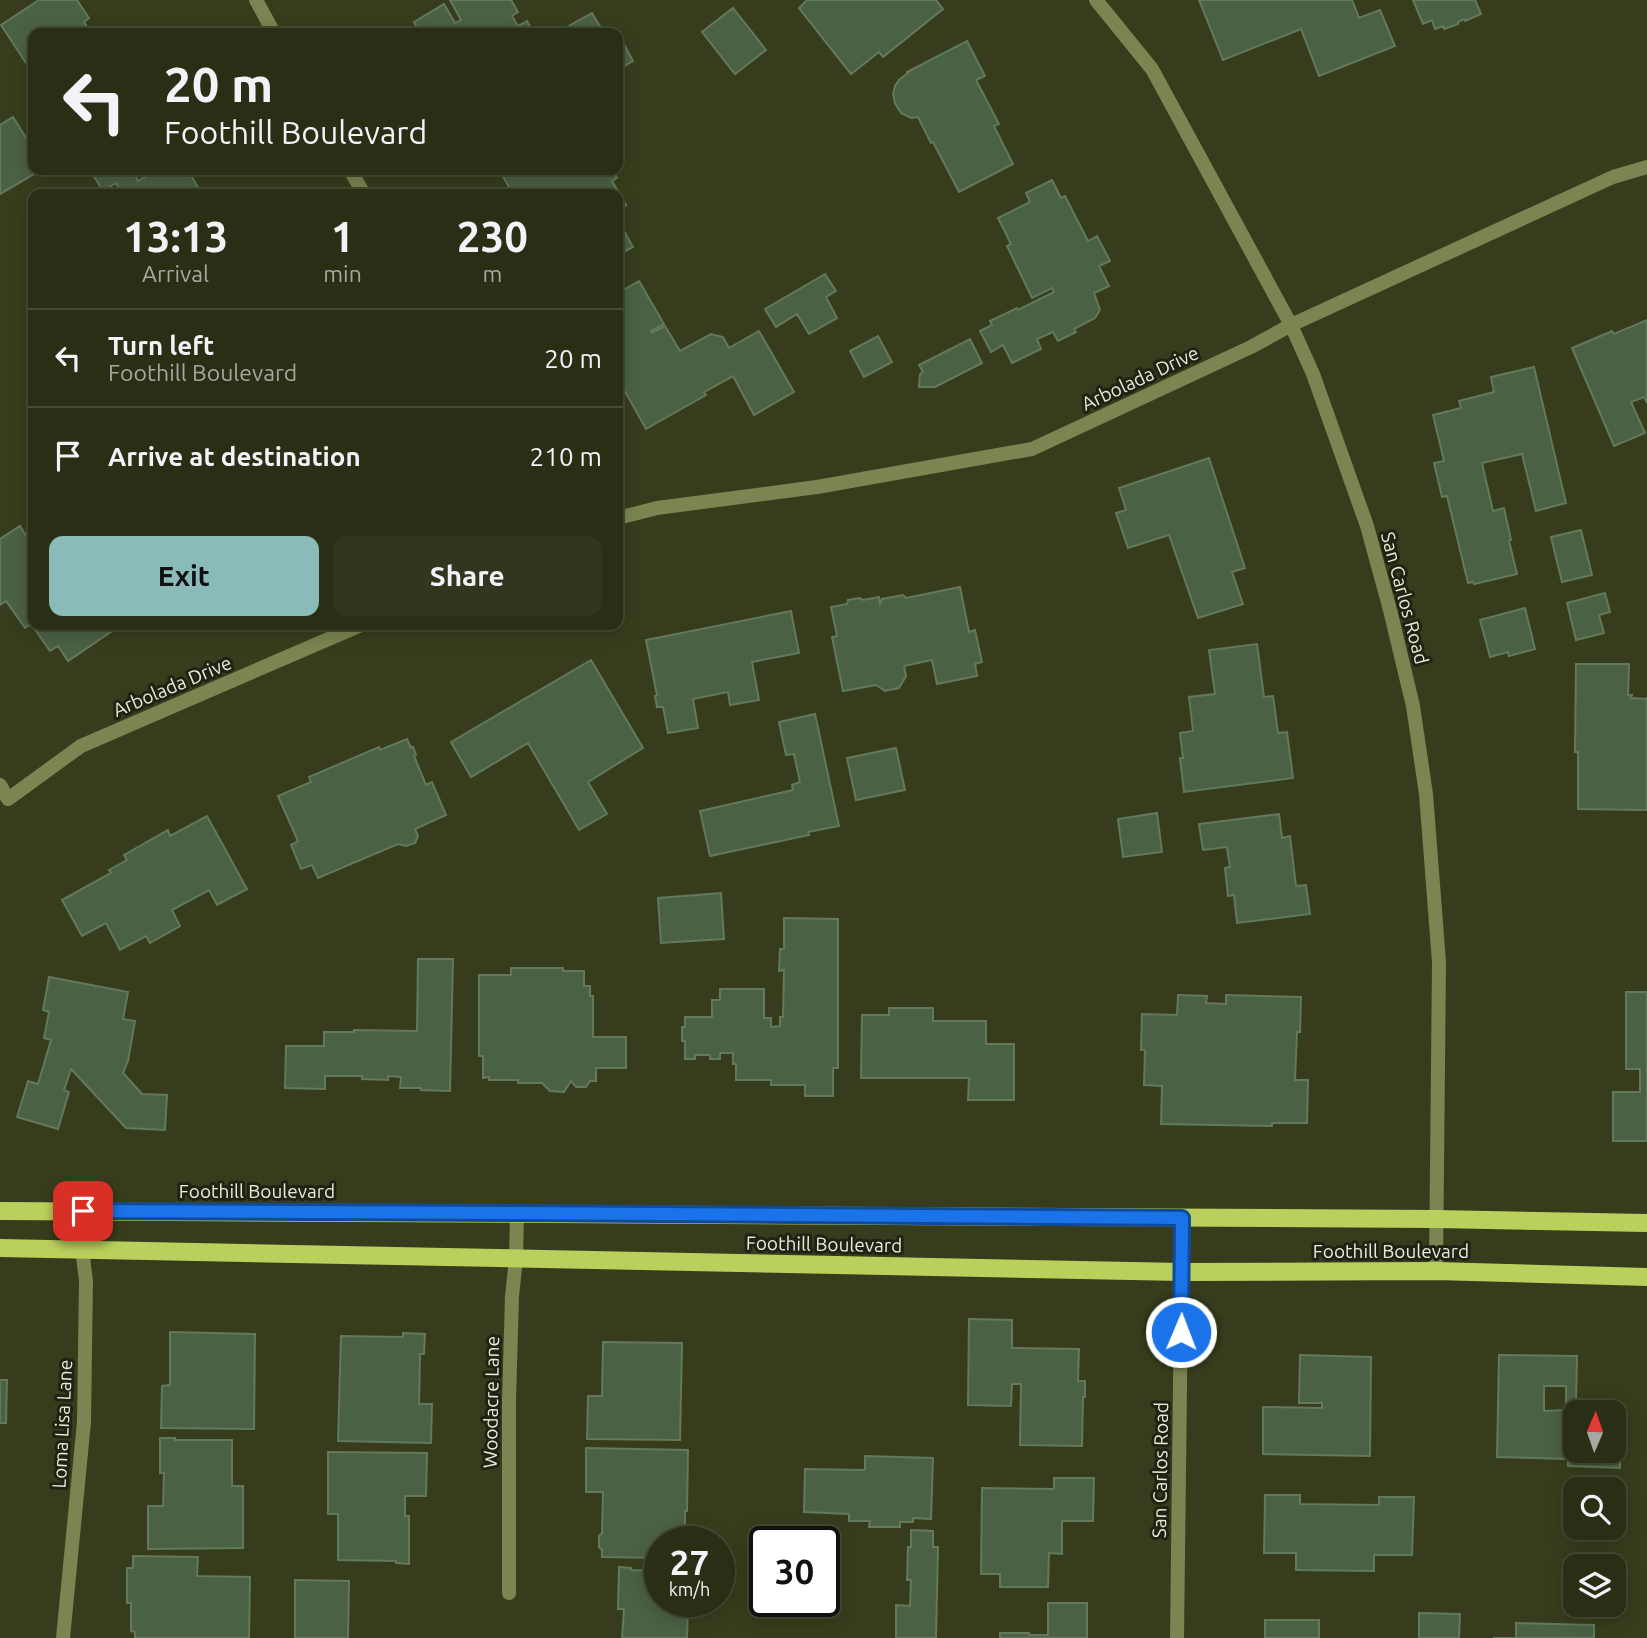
<!DOCTYPE html>
<html lang="en">
<head>
<meta charset="utf-8">
<style>
  :root { --surface:#292e15; --page:#31361e; --text:#f1f3f6; --muted:#a5a8a0; --line:#454a34; --accent:#8bbbb9 }
  body { margin:0; font-family:Ubuntu,sans-serif; background:var(--page); color:var(--text); height:100vh; display:flex; flex-direction:column; font-size:26px; white-space:nowrap }
  * { box-sizing:border-box; margin:0 }
  p { font-size:23px; color:var(--muted) }
  .icon { flex:none; width:38px; height:38px; fill:none; stroke:currentColor; stroke-width:2; stroke-linecap:round; stroke-linejoin:round }
  .map { position:relative; flex:1; overflow:hidden }
  .side { position:absolute; left:28px; top:189px; width:595px; height:441px; display:flex; flex-direction:column; background:var(--surface); border-radius:14px; box-shadow:0 4px 18px #0003,0 0 0 2px var(--line) }
  .side>* { flex:none }
  .top-card { position:absolute; left:28px; top:28px; width:595px; height:147px; border-radius:14px; box-shadow:0 4px 18px #0003,0 0 0 2px var(--line); background:#292e15; color:var(--text); overflow:hidden }
  .needle { width:46px; rotate:2deg }
  .controls { position:absolute; left:1563px; top:1400px; display:grid; gap:14px }
  .controls a { display:grid; place-items:center; width:63px; height:63px; border-radius:14px; background:var(--surface); box-shadow:0 4px 18px #0003,0 0 0 2px var(--line); font-size:35px }
  .speed { position:absolute; left:644px; top:1526px; display:flex; gap:14px; font-size:35px; font-weight:700; text-align:center }
  .speed>* { display:grid; place-content:center; width:91px; height:91px; border-radius:50%; background:var(--surface); box-shadow:0 4px 18px #0003,0 0 0 2px var(--line); line-height:1 }
  .speed small { font-size:18px; font-weight:400 }
  .speed .limit { border:4px solid #111; border-radius:10px; background:#fff; color:#111 }
  .pin { position:absolute; display:grid; place-items:center; width:60px; height:60px; color:#fff; margin:-30px; border-radius:14px; box-shadow:0 4px 10px #0006 }
  .me { position:absolute; width:77px; margin:-38px; rotate:1deg; stroke-linejoin:round; filter:drop-shadow(0 0 5px #0008) }
  .turn { display:flex; align-items:center; gap:24px; height:147px; padding:0 21px; font-size:32px }
  .turn .icon { width:91px; height:91px; stroke-width:2.5 }
  .turn b { display:block; font-size:49px; line-height:60px }
  .eta { display:flex; justify-content:space-evenly; align-items:center; height:119px; text-align:center }
  .eta b { font-size:42px; font-weight:600; line-height:49px }
  .primary-button { display:flex; gap:14px; margin-top:auto; padding:14px 21px }
  .primary-button a { flex:1; height:80px; border-radius:14px; background:var(--accent); color:#111; font-size:28px; font-weight:600; line-height:80px; text-align:center }
  .primary-button a+a { background:var(--page); color:var(--text) }
  ul { padding:0; list-style:none }
  li { display:flex; align-items:center; gap:21px; height:98px; padding:0 21px; border-top:2px solid var(--line) }
  li div { flex:1 }
  li b { display:block; font-size:26px }
  li em { font-style:normal }
  .map>svg:first-child { display:block }
  .building { fill:#4b6144; stroke:#62795b; stroke-width:2; fill-rule:evenodd }
  .lines { fill:none; stroke-linecap:round; stroke-linejoin:round }
  .minor { stroke:#7a8551; stroke-width:14 }
  .primary { stroke:#bad05d; stroke-width:18 }
  .route-casing { stroke:#114b97; stroke-width:18 }
  .route { stroke:#1a73e8; stroke-width:12 }
  .labels { text-anchor:middle; dominant-baseline:central; stroke-width:6; stroke-linejoin:round; paint-order:stroke }
  .street-label { font-size:19px; fill:#e7ecd8; stroke:#1f2314 }
</style>
</head>
<body>
<div class="map">
<svg width="1647" height="1638" viewBox="0 0 1647 1638">
  <rect width="100%" height="100%" fill="#373d1c"/>
  <path class="building" d="M39,0H77L89,18L84,22L91,33H33V61L32,60L26,63L1,25Z
    M450,0H511L518,12L512,16L518,26L527,21L534,33H420L414,22L444,4L455,23L461,20Z
    M807,0H936L943,9L883,57L879,52L851,74L799,8Z
    M1199,0H1352L1359,18L1380,10L1395,46L1319,76L1301,29L1223,60Z
    M1413,0H1475L1481,14L1465,21L1464,19L1458,22V24L1444,29L1443,26L1435,29L1432,20L1423,24Z
    M733,8L766,50L735,74L702,32Z
    M592,13L604,33H556Z
    M618,33L633,61L618,70Z
    M967,41L985,76L976,80L999,124L994,126L1013,164L959,192L933,142L931,143L918,117L911,118L901,113L895,103L893,94L895,86L899,80L908,73L907,72Z
    M13,117L33,149V170H41L0,194V125Z
    M90,170H135L136,172L134,173L138,181L157,170H182L185,175L189,172L202,194H120L121,192L116,183L103,191Z
    M516,170H612L617,178L612,181L626,205L618,209V194H513L503,177Z
    M1052,180L1061,198L1065,196L1088,241L1097,236L1110,261L1099,266L1109,286L1094,293L1100,310L1095,318L1074,329L1076,332L1058,341L1053,332L1037,339L1041,349L1012,363L1003,345L991,352L980,331L992,325L990,321L1017,308L1018,310L1054,292L1052,288L1032,298L1007,246L1011,244L998,218L1030,202L1026,193Z
    M618,220L633,247L618,255Z
    M825,274L836,291L826,297L837,318L809,334L797,314L776,327L765,309Z
    M639,281L664,324L651,331L652,333L665,326L680,351L711,334L723,337L729,348L759,331L794,392L754,415L733,376L704,392L706,395L646,429L618,379V293Z
    M1647,320V403L1644,397L1631,402L1645,433L1614,446L1572,348L1612,331L1614,334Z
    M878,336L892,362L864,377L850,351Z
    M970,339L982,363L935,387H919L920,374L923,372L919,365Z
    M1534,367L1566,503L1536,511L1522,454L1482,463L1493,511L1504,508L1511,540L1509,541L1517,574L1474,584L1473,582L1468,583L1447,496L1442,497L1434,463L1444,461L1433,415L1461,408L1459,401L1494,392L1491,377Z
    M1209,458L1245,568L1232,572L1243,604L1198,618L1169,535L1128,548L1116,513L1126,510L1119,488Z
    M20,526L27,537L30,535L33,540V625H121L68,661L58,646L50,651L31,624L25,628L6,601L0,605V539Z
    M1581,530L1592,575L1562,582L1551,537Z
    M960,587L969,632L975,630L982,662L975,664L977,676L937,684L932,660L904,666L906,676L899,688L885,691L876,685L843,691L832,637L837,636L831,607L847,604L848,600L860,598L863,600L879,597L880,604L882,599L903,595L906,598Z
    M1605,593L1610,612L1599,615L1604,633L1576,640L1567,603Z
    M1525,608L1535,649L1509,656L1508,652L1490,657L1480,620Z
    M791,611L799,653L752,662L759,700L730,705L728,692L693,699L698,728L668,733L663,707H657L655,696L657,695L646,640Z
    M1257,644L1264,697L1273,696L1278,733L1287,732L1293,778L1184,792L1180,758H1183L1180,733L1193,731L1189,697L1215,694L1209,650Z
    M591,660L643,748L588,782L607,814L579,830L528,743L471,777L451,742Z
    M1576,664H1629L1628,695H1632L1631,698L1647,699V697V810L1578,809V752H1575Z
    M815,714L839,826L808,832L809,835L710,856L700,811L793,790L792,785L800,782L794,754L786,755L779,722Z
    M407,739L411,748L413,747L416,755L414,756L426,785L432,782L446,815L415,829L418,836L415,843L406,846L398,844L318,878L312,865L301,869L291,845L298,841L278,796L311,782L309,777L379,747L380,750Z
    M896,748L905,790L856,800L847,758Z
    M1157,813L1162,852L1123,857L1118,819Z
    M1279,814L1282,838L1290,836L1296,886L1306,885L1310,914L1237,923L1234,895L1228,896L1225,868L1230,867L1227,847L1203,850L1199,824Z
    M207,816L247,889L217,905L209,890L172,910L180,926L150,943L146,936L120,950L106,923L82,936L62,900L111,873L109,870L127,860L124,855L168,830L170,836Z
    M721,893L724,939L661,943L658,898Z
    M784,918L838,919V1068H833V1096H805V1085H771V1080H736V1064H733V1053H720V1059H710V1055H695V1059H685V1041H682V1027H685V1017H712V1000H720V989H764V1018H771V1027L780,1026V1017H783L784,970L779,971L780,949H784Z
    M418,959H453L450,1091L421,1090V1088H400L401,1077L388,1076V1080L362,1079V1076H325V1089L285,1088L286,1046H324V1032H354V1030L417,1031Z
    M511,968H563V971H584V986H590V996H593V1037H626V1068H596V1081H590L586,1087H576L571,1081L564,1092L550,1091L542,1083H518V1080H489V1077L483,1078V1056H479V975H511Z
    M49,977L128,992L123,1019L135,1021L128,1061L123,1073L142,1094L167,1095L165,1130L126,1128L71,1069L64,1090L69,1092L58,1129L17,1117L28,1081L38,1084L51,1040L44,1038L49,1012L43,1010Z
    M1626,992H1647V1141H1613V1092H1640V1069H1626Z
    M1178,995L1207,996L1206,1003L1226,1004V995L1301,997L1300,1032H1297L1295,1080H1308L1307,1123H1272V1126L1161,1124L1162,1086L1144,1085L1145,1050H1141L1142,1014L1177,1015Z
    M889,1008H933V1021H986V1044H1014V1100H968L969,1078H861L862,1015H889Z
    M969,1319L1012,1320V1348L1079,1349L1078,1381H1085V1397H1083L1082,1446L1020,1445L1021,1384H1012L1011,1406L968,1405Z
    M170,1332L255,1334L254,1429L161,1428L162,1386L170,1385Z
    M403,1333L425,1334L424,1354H420L419,1404H432L431,1443L338,1441L341,1336L403,1337Z
    M603,1342L682,1343L680,1440L587,1439L588,1396H602Z
    M1300,1355L1371,1357L1370,1456L1263,1454V1407L1322,1408V1403H1299Z
    M1499,1355L1577,1356L1575,1451H1614V1426H1621L1620,1468L1568,1466V1459L1497,1457ZM1544,1386H1566V1410L1544,1411Z
    M0,1380H7L6,1423H0Z
    M160,1438H175V1440H232V1486H243V1548L148,1549V1506H163L164,1473H160Z
    M586,1448L688,1450L687,1511H685V1542H660V1558L602,1557V1550L599,1547V1536L602,1533L603,1492H586Z
    M328,1452L427,1453L426,1496H405V1516H409V1564L396,1563V1561L338,1560V1514H328Z
    M865,1456L933,1458L931,1519L913,1518V1522H900V1527H869L870,1521H849V1514L804,1512L805,1469L865,1470Z
    M1054,1478H1094L1093,1521H1062V1554L1049,1553L1048,1587H1000V1574H981L982,1488L1054,1489Z
    M1265,1495H1300V1504L1379,1505V1497H1414L1412,1555H1374V1571L1296,1570V1553H1264Z
    M911,1530L933,1531V1547H938L936,1638H896V1605L910,1606L911,1580H907L908,1547H911Z
    M133,1556L198,1557L197,1576L250,1577L249,1638H135V1632L131,1631V1603H127V1568H133Z
    M619,1567L631,1568V1570L660,1571V1601H688L687,1638H622L624,1609H618Z
    M295,1580L349,1581L348,1638H295Z
    M1048,1603H1087V1638H1000V1633H1029V1635H1048Z
    M1419,1613L1460,1614L1459,1638H1419Z
    M1265,1620H1319V1638H1265Z
    M1516,1623L1594,1625V1638H1493H1516Z"/>
  <g class="lines">
    <path class="minor" d="M256,0L274,33
      M1096,0L1152,69L1291,325L1313,374L1367,526L1390,610L1413,706L1426,794L1439,962L1436,1271
      M350,170L364,194
      M618,518L657,508L817,487L1032,449L1251,347L1291,325L1613,177L1647,167
      M0,785L8,799L81,746L361,625
      M509,1593V1401L512,1296L516,1259L517,1213
      M63,1638L84,1422L86,1281L82,1249L83,1211
      M1177,1638L1182,1218"/>
    <path class="primary" d="M0,1211L1436,1219L1647,1223
      M0,1248L1182,1272L1436,1271L1647,1277"/>
  </g>
  <g class="lines">
    <g class="route-casing">
      <path id="route" d="M83,1211L517,1213L1182,1218L1181,1332"/>
    </g>
    <use href="#route" class="route"/>
  </g>
  <g class="labels">
    <g class="street-label">
      <text transform="translate(1140 378) rotate(-25)">Arbolada Drive</text>
      <text transform="translate(1405 598) rotate(75)">San Carlos Road</text>
      <text transform="translate(172 686) rotate(-23)">Arbolada Drive</text>
      <text x="257" y="1191">Foothill Boulevard</text>
      <text transform="translate(824 1244) rotate(1)">Foothill Boulevard</text>
      <text x="1391" y="1251">Foothill Boulevard</text>
      <text transform="translate(491 1402) rotate(-89)">Woodacre Lane</text>
      <text transform="translate(62 1424) rotate(-87)">Loma Lisa Lane</text>
      <text transform="translate(1160 1470) rotate(-89)">San Carlos Road</text>
    </g>
  </g>
</svg>
<div class="controls">
<a><svg class="needle" viewBox="-14 -14 28 28"><path d="M0-13l5 13h-10z" fill="#e53935"/><path d="M0 13l5-13h-10z" fill="#a5a8a0"/></svg></a>
<a><svg class="icon" aria-label="search" viewBox="0 0 24 24"><circle cx="10" cy="10" r="6"/><path d="M15 15l6 6"/></svg></a>
<a><svg class="icon" aria-label="layers" viewBox="0 0 24 24"><path d="M12 4l9 5-9 5-9-5zM3 14l9 5 9-5"/></svg></a>
</div>
<div class="speed"><div>27<small>km/h</small></div><div class="limit">30</div></div>
<div class="pin" style="left:83px;top:1211px;background:#d93025"><svg class="icon" aria-label="arrive" viewBox="0 0 24 24"><path d="M6 21V4h12l-3 4 3 4H6"/></svg></div>
<svg class="me" style="left:1181px;top:1332px" viewBox="-20 -20 40 40"><circle r="17" fill="#1a73e8" stroke="#fff" stroke-width="3"/><path d="M0-11L8 9 0 5-8 9z" fill="#fff"/></svg>
<div class="top-card">
<div class="turn"><svg class="icon" aria-label="left" viewBox="0 0 24 24"><path d="M17 20v-9H6M10 6l-5 5 5 5"/></svg><div><b>20 m</b>Foothill Boulevard</div></div>
</div>
<section class="side">
<div class="eta">
<div><b>13:13</b><p>Arrival</p></div>
<div><b>1</b><p>min</p></div>
<div><b>230</b><p>m</p></div>
</div>
<ul>
<li><svg class="icon" aria-label="left" viewBox="0 0 24 24"><path d="M17 20v-9H6M10 6l-5 5 5 5"/></svg><div><b>Turn left</b><p>Foothill Boulevard</p></div><em>20 m</em></li>
<li><svg class="icon" aria-label="arrive" viewBox="0 0 24 24"><path d="M6 21V4h12l-3 4 3 4H6"/></svg><div><b>Arrive at destination</b></div><em>210 m</em></li>
</ul>
<div class="primary-button"><a>Exit</a><a>Share</a></div>
</section>
</div>
</body>
</html>
